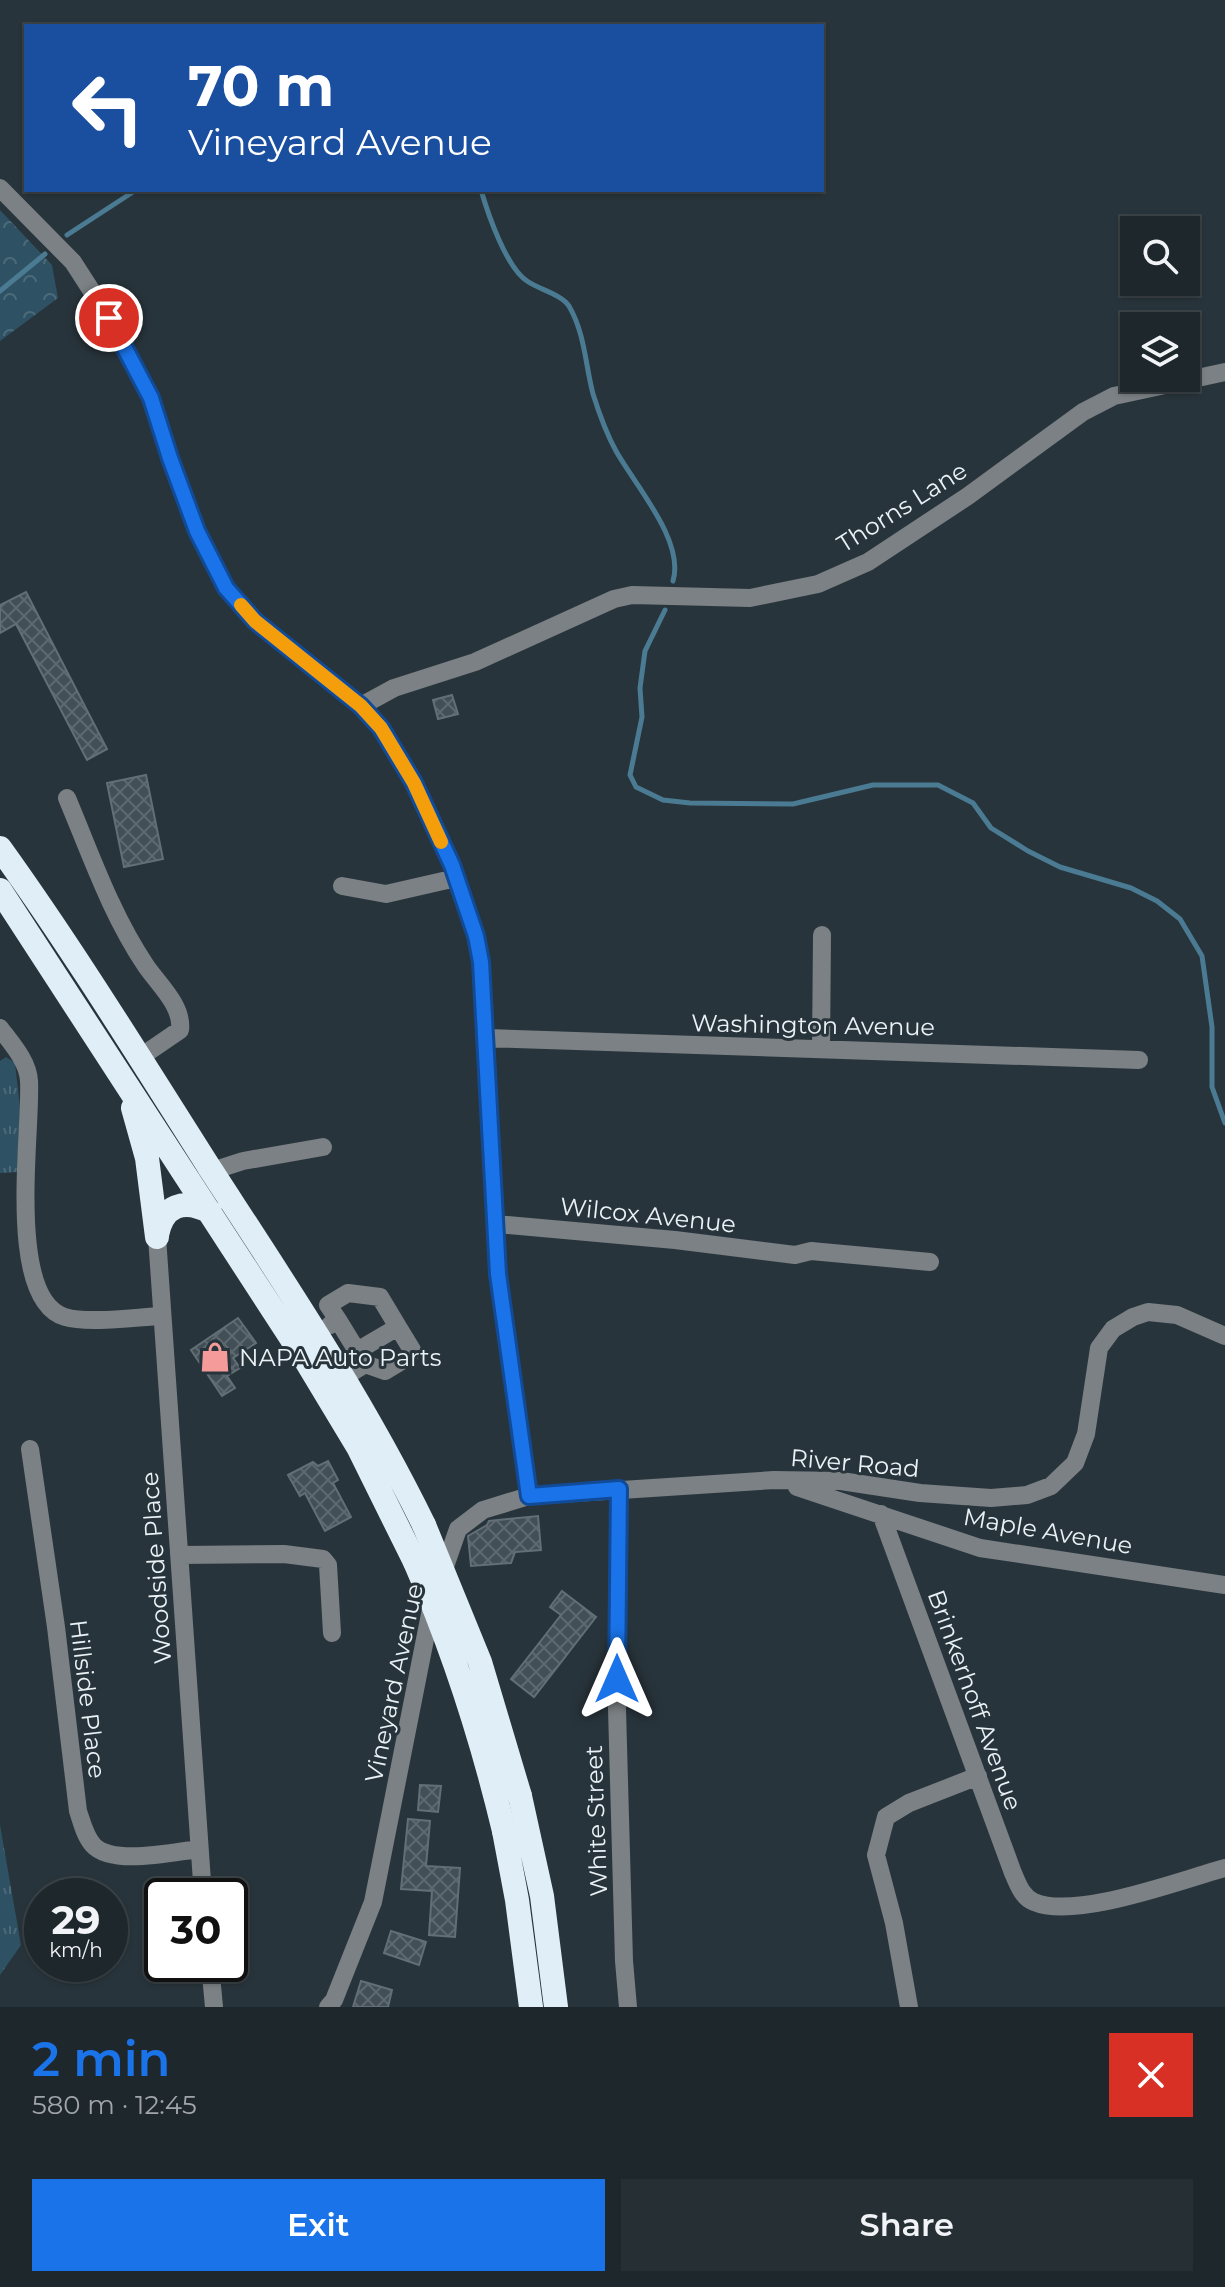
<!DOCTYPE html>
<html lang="en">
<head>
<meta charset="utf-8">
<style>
  :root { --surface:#1e272c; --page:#262f34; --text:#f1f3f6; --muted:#a1a5a9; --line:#3c4448; --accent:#1a73e8 }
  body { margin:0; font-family:Montserrat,sans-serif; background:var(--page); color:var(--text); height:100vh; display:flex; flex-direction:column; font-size:30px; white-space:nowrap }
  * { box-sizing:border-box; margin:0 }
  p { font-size:26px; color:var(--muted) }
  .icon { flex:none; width:44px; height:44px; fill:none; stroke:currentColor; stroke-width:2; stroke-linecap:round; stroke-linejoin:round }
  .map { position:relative; height:2007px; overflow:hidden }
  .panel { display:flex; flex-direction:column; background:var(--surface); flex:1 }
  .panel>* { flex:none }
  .top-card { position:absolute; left:24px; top:24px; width:800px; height:168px; border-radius:0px; box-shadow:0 2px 6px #0004,0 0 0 2px var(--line); background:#1a4fa0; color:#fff; overflow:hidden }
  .fabs { position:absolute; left:1120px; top:216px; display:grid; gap:16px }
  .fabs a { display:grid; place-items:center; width:80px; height:80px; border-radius:0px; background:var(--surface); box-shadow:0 2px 6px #0004,0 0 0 2px var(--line); font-size:40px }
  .speed { position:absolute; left:24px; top:1878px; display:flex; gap:16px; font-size:40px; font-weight:700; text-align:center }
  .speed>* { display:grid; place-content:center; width:104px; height:104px; border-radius:50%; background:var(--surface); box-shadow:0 2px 6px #0004,0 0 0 2px var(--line); line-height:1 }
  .speed small { font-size:20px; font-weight:400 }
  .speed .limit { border:4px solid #111; border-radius:12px; background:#fff; color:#111 }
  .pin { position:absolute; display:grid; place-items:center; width:68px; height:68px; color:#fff; margin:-34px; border:4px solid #fff; border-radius:50%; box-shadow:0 2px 8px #0007 }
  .me { position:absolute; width:88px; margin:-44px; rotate:0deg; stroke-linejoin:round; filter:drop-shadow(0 0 6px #0008) }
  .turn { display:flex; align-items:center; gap:28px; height:168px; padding:0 32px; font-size:36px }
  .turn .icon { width:104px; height:104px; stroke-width:2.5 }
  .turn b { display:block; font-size:56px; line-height:68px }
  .round { display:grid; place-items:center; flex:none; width:84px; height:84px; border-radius:0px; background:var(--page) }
  .head { display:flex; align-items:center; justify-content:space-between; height:136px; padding:0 32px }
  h1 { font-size:48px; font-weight:600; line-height:60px; color:var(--accent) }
  .button { display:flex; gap:16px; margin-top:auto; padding:16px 32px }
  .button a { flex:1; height:92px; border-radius:0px; background:var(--accent); color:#fff; font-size:32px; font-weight:600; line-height:92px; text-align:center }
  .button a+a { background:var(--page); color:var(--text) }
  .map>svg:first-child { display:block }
  .grass { fill:url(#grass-tufts) }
  .park { fill:url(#park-crowns) }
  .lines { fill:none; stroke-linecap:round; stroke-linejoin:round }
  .stream { stroke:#4b7b93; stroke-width:5 }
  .building { fill:url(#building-cross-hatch); stroke:#626f77; stroke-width:2 }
  .minor { stroke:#7b8184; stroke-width:18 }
  .highway { stroke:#dfeef7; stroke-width:24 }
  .highway-bridge { stroke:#dfeef7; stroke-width:24 }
  .route-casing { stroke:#114b97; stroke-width:20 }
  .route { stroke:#1a73e8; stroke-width:14 }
  .slow { stroke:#f59e0b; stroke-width:14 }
  .labels { text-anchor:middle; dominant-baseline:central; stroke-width:6; stroke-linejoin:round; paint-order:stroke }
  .street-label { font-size:24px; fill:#eaf2f6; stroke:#28343b }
  .poi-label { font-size:24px; fill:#eaf2f6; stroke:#28343b; text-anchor:start }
</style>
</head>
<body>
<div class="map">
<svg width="1225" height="2007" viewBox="0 0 1225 2007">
  <defs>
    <pattern id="grass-tufts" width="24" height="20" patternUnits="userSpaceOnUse" patternTransform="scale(2)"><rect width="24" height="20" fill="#2e5163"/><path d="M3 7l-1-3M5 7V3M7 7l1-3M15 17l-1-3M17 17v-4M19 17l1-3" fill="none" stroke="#4c6a7a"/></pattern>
    <pattern id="park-crowns" width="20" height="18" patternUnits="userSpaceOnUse" patternTransform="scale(2)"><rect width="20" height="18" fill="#2e5163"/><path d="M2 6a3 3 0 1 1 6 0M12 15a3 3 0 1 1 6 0" fill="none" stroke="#4c6a7a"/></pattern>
    <pattern id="building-cross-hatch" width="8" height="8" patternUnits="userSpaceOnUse" patternTransform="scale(2)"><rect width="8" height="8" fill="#434f56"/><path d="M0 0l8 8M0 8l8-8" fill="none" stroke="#5e696f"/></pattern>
  </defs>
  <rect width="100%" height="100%" fill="#28343b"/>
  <path class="grass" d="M6,1057L15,1063L20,1108L17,1172L0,1173V1061Z
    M0,1825L21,1945L0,1975Z"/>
  <path class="park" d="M0,210L52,265L58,298L0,341Z"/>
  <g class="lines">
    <path class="stream" d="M481,190C488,214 506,267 527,281C540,290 561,294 569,306C585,334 585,363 593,394C599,413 606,433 616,451C635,485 685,541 673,581
      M67,235L136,190
      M0,291L45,254
      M665,610L645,651L640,688L642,717L630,775L636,787L663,800L690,803L793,804L873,785H938L973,803L991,828L1028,851L1060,867L1131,888L1157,901L1180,919L1202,956L1212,1027V1087L1225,1123"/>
  </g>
  <path class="building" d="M26,592L107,749L87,760L16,624L0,633V605Z
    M452,695L458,714L438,719L433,700Z
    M146,775L163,859L124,867L107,783Z
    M238,1318L256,1343L233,1358L240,1368L227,1376L235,1388L222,1396L191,1350Z
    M328,1461L338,1480L333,1483L351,1517L325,1531L305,1493L300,1496L288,1475L313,1462L318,1466Z
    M538,1516L541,1550L515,1552L511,1563L471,1566L468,1536L487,1525L489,1521Z
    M562,1591L596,1617L534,1697L511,1679L561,1615L550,1607Z
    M420,1785L441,1786L438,1812L418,1810Z
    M408,1819L430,1821L426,1866L460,1868L455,1937L429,1935L432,1891L401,1889Z
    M391,1931L426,1942L419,1965L384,1953Z
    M361,1981L392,1990L388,2007H353Z"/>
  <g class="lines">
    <path class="minor" d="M0,188L73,262L109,318L151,398L170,458L197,531L226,588L255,621L361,706L381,728L414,783L452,865L476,936L481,962L498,1274L529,1496
      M361,706L394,688L475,662L614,599L632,595L750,598L818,584L868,562L968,496L1083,412L1114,396L1225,372
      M67,798C91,855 111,914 146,966C159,985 183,1006 180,1030L139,1058
      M342,886L386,894L456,878
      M0,1028C11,1043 28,1061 29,1081C32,1129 5,1299 65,1317C88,1324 137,1317 162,1316
      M487,1038L1139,1060
      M821,1049L822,935
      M212,1171L243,1161L323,1147
      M497,1224L675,1240L795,1255L811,1251L930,1262
      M157,1237L203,1896
      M338,1320L328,1305L348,1293L380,1297L398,1327L357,1351
      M330,1325L338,1320L365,1364L344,1377
      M365,1364L385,1371L408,1357L412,1350L398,1327
      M30,1449L56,1627L78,1811C82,1823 85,1836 93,1845C112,1866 173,1852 199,1849
      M797,1487L980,1548L1225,1585
      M619,1489L617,1709L624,1961L628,2007
      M881,1514L1013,1873C1018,1884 1022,1897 1034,1902C1076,1920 1181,1880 1225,1868
      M179,1555L284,1554L323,1559L328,1565L332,1633
      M442,1575L458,1529L483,1510L529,1496L774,1480L841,1481L920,1493L991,1498L1027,1495L1051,1486L1075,1463L1086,1434L1099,1348L1113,1329L1133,1317L1148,1312L1177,1315L1225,1336
      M210,1964L214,2007
      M328,2007L334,2000L373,1902L433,1599
      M909,2007L894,1923L876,1855L886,1817L909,1803L978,1776"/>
    <path class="highway" d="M0,848C74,951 141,1060 209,1167C285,1284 363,1400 424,1525
      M0,890L308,1364L358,1447L415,1562
      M133,1108L147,1158L157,1237
      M157,1235C163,1205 184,1198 210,1212
      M520,1796L542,1896L556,2007
      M504,1831L517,1900L531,2007"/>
    <path class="highway-bridge" d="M424,1525L480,1662L520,1796
      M415,1562C453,1649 482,1739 504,1831"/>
  </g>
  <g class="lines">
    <g class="route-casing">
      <path id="route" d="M109,318L151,398L170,458L197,531L226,588L255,621L361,706L381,728L414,783L452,865L476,936L481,962L498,1274L529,1496L619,1489L617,1679"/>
    </g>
    <use href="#route" class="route"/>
    <path class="slow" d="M241,605L255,621L361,706L381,728L414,783L441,842"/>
  </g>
  <defs>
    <g id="shop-bare" transform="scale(2.4)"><path d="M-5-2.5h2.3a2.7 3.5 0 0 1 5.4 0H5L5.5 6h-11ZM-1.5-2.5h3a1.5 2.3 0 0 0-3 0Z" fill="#f59b99" stroke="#28343b" stroke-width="2.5" paint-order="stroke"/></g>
  </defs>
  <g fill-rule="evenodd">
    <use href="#shop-bare" x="215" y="1357"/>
  </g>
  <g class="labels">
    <g class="street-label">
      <text transform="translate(902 507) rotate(-32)">Thorns Lane</text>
      <text transform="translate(813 1025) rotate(1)">Washington Avenue</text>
      <text transform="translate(648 1215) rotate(6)">Wilcox Avenue</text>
      <text transform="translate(855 1463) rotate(5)">River Road</text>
      <text transform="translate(1048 1531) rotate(10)">Maple Avenue</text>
      <text transform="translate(156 1568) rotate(-94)">Woodside Place</text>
      <text transform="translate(394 1683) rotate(-78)">Vineyard Avenue</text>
      <text transform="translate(88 1699) rotate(83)">Hillside Place</text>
      <text transform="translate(975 1700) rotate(70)">Brinkerhoff Avenue</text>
      <text transform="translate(596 1821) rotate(-92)">White Street</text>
    </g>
    <g class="poi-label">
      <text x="239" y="1357">NAPA Auto Parts</text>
    </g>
  </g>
</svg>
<div class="fabs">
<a><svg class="icon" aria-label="search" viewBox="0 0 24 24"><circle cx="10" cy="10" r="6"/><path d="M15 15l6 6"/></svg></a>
<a><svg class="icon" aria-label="layers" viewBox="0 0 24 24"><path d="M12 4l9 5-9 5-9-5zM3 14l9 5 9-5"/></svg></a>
</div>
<div class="speed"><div>29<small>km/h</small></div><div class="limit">30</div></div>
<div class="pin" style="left:109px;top:318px;background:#d93025"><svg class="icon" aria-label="arrive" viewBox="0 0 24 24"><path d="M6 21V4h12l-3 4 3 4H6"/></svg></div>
<svg class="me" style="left:617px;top:1679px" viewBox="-20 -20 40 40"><path d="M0-17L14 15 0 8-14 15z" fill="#1a73e8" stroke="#fff" stroke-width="4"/></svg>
<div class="top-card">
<div class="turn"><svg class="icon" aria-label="left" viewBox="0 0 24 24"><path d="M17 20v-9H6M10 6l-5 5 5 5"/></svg><div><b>70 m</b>Vineyard Avenue</div></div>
</div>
</div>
<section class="panel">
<div class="head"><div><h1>2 min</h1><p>580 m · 12:45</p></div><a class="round" style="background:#d93025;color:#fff"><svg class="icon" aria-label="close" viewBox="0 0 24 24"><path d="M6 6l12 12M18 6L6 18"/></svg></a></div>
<div class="button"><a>Exit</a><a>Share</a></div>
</section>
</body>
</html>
